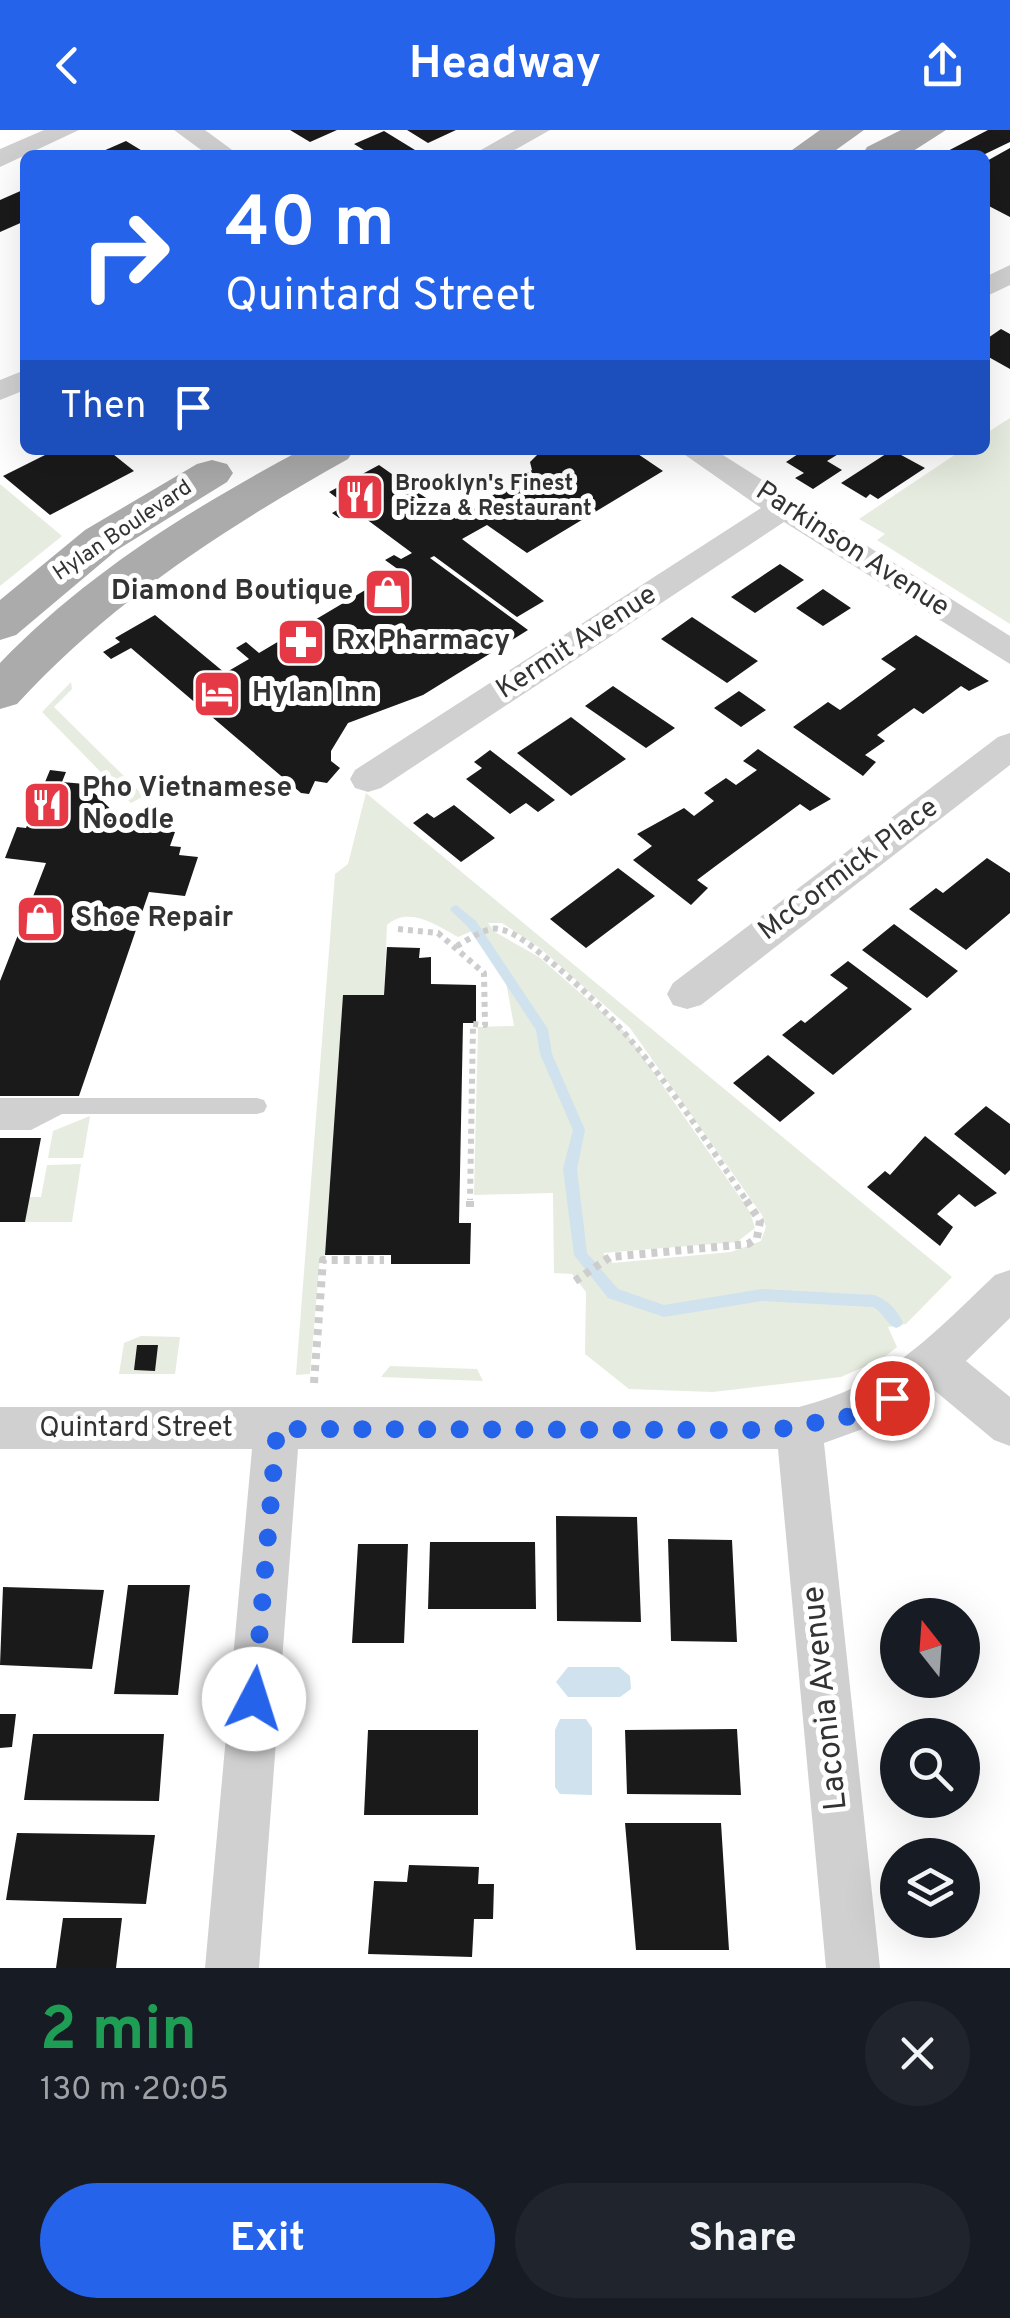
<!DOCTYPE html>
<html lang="en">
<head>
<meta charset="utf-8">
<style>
  :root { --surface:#171b24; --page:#20242c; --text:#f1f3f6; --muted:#9ea1a6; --accent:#2563eb }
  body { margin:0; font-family:Overpass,sans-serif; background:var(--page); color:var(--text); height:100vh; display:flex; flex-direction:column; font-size:38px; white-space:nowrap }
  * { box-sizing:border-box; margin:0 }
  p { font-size:32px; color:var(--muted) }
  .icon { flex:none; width:55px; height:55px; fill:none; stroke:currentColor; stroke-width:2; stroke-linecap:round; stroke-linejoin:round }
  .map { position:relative; height:1838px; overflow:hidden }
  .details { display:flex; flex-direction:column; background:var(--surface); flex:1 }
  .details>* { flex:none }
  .banner { position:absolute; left:20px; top:20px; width:970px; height:305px; border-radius:15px; box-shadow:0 10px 40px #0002; background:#2563eb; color:#fff; overflow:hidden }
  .needle { width:65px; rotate:343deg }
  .tools { position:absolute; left:880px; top:1468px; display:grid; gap:20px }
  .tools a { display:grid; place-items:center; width:100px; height:100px; border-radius:50%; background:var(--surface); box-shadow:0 10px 40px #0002; font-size:50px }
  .pin { position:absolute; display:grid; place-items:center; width:85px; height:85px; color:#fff; margin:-42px; border:5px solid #fff; border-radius:50%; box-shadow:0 2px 10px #0007 }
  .me { position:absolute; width:110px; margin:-55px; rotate:5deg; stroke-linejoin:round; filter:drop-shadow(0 0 8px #0008) }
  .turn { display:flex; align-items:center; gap:35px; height:210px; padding:0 40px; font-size:45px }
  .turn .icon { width:130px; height:130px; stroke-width:2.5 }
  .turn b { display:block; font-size:70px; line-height:85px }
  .then { display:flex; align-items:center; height:95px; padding:0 40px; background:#0003; gap:20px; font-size:38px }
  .round { display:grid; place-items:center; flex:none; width:105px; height:105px; border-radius:52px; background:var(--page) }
  .overview { display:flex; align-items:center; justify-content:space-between; height:170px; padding:0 40px }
  h1 { font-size:60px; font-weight:700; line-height:75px; color:#1e9e55 }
  .button { display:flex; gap:20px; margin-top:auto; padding:20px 40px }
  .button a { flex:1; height:115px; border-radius:60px; background:var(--accent); color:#fff; font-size:40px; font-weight:700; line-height:115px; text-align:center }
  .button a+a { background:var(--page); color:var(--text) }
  header { display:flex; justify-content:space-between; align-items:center; height:130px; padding:0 40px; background:var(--accent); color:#fff; font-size:45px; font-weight:700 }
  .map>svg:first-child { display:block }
  .green { fill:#e6ecdf; fill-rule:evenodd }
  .water { fill:#cfe2ee }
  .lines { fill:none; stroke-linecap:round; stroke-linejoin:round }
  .stream { fill:#cfe2ee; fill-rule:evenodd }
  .building { fill:#1a1a1a }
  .path-far1 { stroke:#cdcdcd; stroke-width:6; stroke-dasharray:5 5; stroke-linecap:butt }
  .path { stroke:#cdcdcd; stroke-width:8; stroke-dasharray:6 6; stroke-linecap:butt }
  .service { fill:#d0d0d0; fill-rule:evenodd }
  .minor { fill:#d0d0d0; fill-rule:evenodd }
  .primary { fill:#ababab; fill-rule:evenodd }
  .route { stroke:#2563eb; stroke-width:18; stroke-dasharray:0 32.4 }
  .labels { text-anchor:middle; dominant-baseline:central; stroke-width:10; stroke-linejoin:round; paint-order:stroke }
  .far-poi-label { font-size:22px; font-weight:bold; fill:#333; stroke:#fff; text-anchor:start }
  .far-street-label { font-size:22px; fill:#333; stroke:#fff }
  .street-label { font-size:28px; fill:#333; stroke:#fff }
  .poi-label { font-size:28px; font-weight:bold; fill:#333; stroke:#fff; text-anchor:start }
  .near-street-label { font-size:32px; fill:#333; stroke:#fff }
</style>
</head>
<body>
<header><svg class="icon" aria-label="back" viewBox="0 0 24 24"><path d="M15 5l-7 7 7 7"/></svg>Headway<svg class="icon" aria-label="share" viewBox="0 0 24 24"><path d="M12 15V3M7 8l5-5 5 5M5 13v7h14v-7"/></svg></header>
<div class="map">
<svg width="1010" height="1838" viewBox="0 0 1010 1838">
  <rect width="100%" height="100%" fill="#fff"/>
  <path class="green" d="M1010,288V494L877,410L885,404L859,389L962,320H985V304Z
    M0,354L62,406L0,456Z
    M71,552L72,559L54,577L144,666L131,673L42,582Z
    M366,663L952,1147L906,1194L888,1197L897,1217L882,1229L841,1247L713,1262L629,1259L585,1224L586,1162L572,1144L554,1143L553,1063L474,1065L478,897L514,896L506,852L472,801L458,807C438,796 409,775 387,795L384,865L343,866L325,1125L320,1128L310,1244L296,1245L335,744L348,734ZM488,793H502L540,818L630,898L762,1085L766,1097L761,1111L731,1122L613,1133L603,1123L737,1112L755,1098L750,1082L627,904L539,827L495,802Z
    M90,986L83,1028H48L53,1001Z
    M81,1034L72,1092H25L29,1067H41L47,1035Z
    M141,1206L180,1207L175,1244H119L124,1213Z
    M390,1236L477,1239L483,1251L381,1247Z"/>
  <path class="water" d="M568,1537H619L630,1546L631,1559L620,1567H568L556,1552Z
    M560,1589H586L592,1598V1665L560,1664L555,1657V1600Z"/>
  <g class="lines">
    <path class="stream" d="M456,775L476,791L548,899L552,924L585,1000L577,1039L587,1123L618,1159L664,1175L762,1159L874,1165C888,1170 896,1179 903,1192L901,1196L896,1198C886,1194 883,1182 873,1177L762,1171L664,1187L608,1168L574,1125L563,1039L573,1000L540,924L536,900L468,797L450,780L452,777Z"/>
  </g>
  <path class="building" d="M290,0H337L310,12Z
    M407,0H456L428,13Z
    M1010,0V12L983,25H940L988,0Z
    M384,1L415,20L404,25H372L354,14Z
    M126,11L149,25H94Z
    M1010,18V87L985,74V32Z
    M25,59V91L0,102V70Z
    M1001,199L1010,204V239L985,225V210Z
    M55,320H108L134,341L50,385L3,346Z
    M603,320L635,322L663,341L527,423L487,395L462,409L544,471L517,487L434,426L430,428L528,500L423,565L348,593L331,621V631L340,638L327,653L315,651L309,664L301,663L131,518L111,529L103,522L120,512L115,508L155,485L225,543L249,529L236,518L246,512L259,523L399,440L385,430L394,425L401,429L412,423L354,380L339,388L332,383L346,375L329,362L379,335L456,389L532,340L530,332L538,324Z
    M804,320H845L827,331L842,340L813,359L795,348L804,343L786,332Z
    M892,320L925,338L878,369L870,364L866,368L841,353Z
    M780,434L804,450L755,483L731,467Z
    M823,459L851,478L823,496L796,478Z
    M692,487L758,531L727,553L661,509Z
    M916,505L989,551L969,561L961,556L923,584L914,578L877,605L885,611L865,625L876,632L863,646L793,597L828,572L840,580L896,539L881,529Z
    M613,556L675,598L646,618L585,576Z
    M739,561L766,580L741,597L714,578Z
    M571,587L626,629L571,666L517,623Z
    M758,619L831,669L810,681L800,674L717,735L697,750L708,758L691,775L633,730L652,716L637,704L684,678L694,686L714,671L704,663L726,648L736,655L757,640L743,631Z
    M490,620L551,667L555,670L538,682L526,673L510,684L466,649L482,638L474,632Z
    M50,640L66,642L62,652L85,654L129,697L175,702L170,716L181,717L179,725L198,727L185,766L149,762L79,966H0V851L46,733L5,728L17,697L26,698Z
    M454,675L495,708L461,732L413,693L427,683L434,688Z
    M987,728L1010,743V783L966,820L909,779L936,758L943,763Z
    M618,738L655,766L586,818L550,789Z
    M894,794L958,841L927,868L862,820Z
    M387,817L420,818L419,828L431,827V854L476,855V893H463L459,1093H471L470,1134H391V1125H325L343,865H384Z
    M848,831L912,879L833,945L782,905L801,890L805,893L848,858L830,845Z
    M768,925L815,963L780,992L733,953Z
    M986,976L1010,994V1040L1005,1045L954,1004Z
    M925,1006L997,1063L975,1077L959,1064L937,1084L953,1097L940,1116L867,1057L885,1041L890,1045Z
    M0,1008H41L25,1092H0Z
    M137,1215H158L155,1241L134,1240Z
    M556,1386L637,1387L641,1492L557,1491Z
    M668,1409L732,1410L737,1512L671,1511Z
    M430,1412H535L536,1479H428Z
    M358,1414H408L404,1513H352Z
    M128,1455H190L178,1565L114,1564Z
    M3,1457L104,1460L92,1539L0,1535Z
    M0,1584H16L12,1617L0,1618Z
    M737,1599L741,1665L627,1664L625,1600Z
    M368,1600H478V1685H364Z
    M33,1604H164L159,1671L24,1670Z
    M625,1693H721L729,1820H636Z
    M17,1703L155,1705L146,1774L6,1770Z
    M409,1735L479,1737L478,1754H494L493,1789H474L472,1827L368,1824L374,1751L407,1752Z
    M63,1788H122L116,1838H56Z"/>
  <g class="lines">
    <path class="path-far1" d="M398,799L438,803L484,843L485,895L473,894L470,1070
      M457,816C468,810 487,796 499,799C517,802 537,821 551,832C639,905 683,977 746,1070"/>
    <path class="path" d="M470,1077V1067
      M575,1151L610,1127L748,1114L757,1108L760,1091L744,1067
      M314,1253L323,1130H384"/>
    <path class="service" d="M0,968H257L264,970L267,976L264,982L257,984H62L31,1000H0Z"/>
    <path class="minor" d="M44,0H79L0,37V19Z
      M174,0H205L239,25H208Z
      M516,0H550L506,25H472Z
      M1010,135V155L985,167V147Z
      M25,240V260L0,270V250Z
      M678,320H715L1010,506V534L784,392L381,658L368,662L355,658L350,649L355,640L761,378Z
      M1010,603V635L701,875L687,879L673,875L667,864L673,853L998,607Z
      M1010,1140V1188L966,1231L1010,1267V1316L994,1310L934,1260L882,1292L824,1313L880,1838H826L778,1319H298L259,1838H205L252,1319H0V1277H799C887,1255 931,1206 995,1145Z"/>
    <path class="primary" d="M820,0H864L829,25H785Z
      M901,0H946L907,25H862L867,17Z
      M301,320H354L348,329C225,398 113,470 17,574L0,579V533C87,443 191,379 301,320Z
      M212,330L227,334L233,343L227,352L117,420L16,505L0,510V470L85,400L197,334Z"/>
  </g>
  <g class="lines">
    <path class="route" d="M254,1569L277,1299L775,1300L852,1286L892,1268"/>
  </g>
  <defs>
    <g id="restaurant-square" transform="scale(2.5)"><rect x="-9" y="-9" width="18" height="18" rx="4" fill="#e63946" stroke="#fff"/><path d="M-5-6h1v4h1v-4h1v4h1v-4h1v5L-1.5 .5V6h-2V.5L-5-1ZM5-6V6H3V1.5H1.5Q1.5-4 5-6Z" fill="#fff"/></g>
    <g id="shop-square" transform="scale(2.5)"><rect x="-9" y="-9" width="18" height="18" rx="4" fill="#e63946" stroke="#fff"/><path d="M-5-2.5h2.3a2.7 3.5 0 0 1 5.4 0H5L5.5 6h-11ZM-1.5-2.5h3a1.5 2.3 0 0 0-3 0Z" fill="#fff"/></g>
    <g id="pharmacy-square" transform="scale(2.5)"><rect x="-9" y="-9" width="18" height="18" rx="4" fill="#e63946" stroke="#fff"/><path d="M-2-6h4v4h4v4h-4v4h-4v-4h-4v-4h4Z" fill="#fff"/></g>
    <g id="hotel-square" transform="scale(2.5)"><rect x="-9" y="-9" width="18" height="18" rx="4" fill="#e63946" stroke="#fff"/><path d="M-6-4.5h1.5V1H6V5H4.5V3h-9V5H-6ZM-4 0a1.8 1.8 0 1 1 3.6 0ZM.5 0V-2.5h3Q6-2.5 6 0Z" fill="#fff"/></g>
  </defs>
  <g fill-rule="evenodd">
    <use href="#restaurant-square" x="360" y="367"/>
    <use href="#shop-square" x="388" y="462"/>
    <use href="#pharmacy-square" x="301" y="512"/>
    <use href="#hotel-square" x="217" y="564"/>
    <use href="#restaurant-square" x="47" y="675"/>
    <use href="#shop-square" x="40" y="789"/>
  </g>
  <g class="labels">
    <g class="far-poi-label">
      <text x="395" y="354">Brooklyn's Finest<tspan x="395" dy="25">Pizza &amp; Restaurant</tspan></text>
    </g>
    <g class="far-street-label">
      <text transform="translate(123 401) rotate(-34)">Hylan Boulevard</text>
    </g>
    <g class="street-label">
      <text transform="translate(852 420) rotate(33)">Parkinson Avenue</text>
      <text transform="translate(577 513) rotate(-33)">Kermit Avenue</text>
      <text transform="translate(849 740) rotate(-37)">McCormick Place</text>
      <text x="136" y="1299">Quintard Street</text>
    </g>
    <g class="poi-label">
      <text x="353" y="462" text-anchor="end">Diamond Boutique</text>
      <text x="336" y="512">Rx Pharmacy</text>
      <text x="252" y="564">Hylan Inn</text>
      <text x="82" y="659">Pho Vietnamese<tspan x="82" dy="32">Noodle</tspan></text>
      <text x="75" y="789">Shoe Repair</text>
    </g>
    <g class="near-street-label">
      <text transform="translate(826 1568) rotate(-96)">Laconia Avenue</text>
    </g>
  </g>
</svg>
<div class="tools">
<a><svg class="needle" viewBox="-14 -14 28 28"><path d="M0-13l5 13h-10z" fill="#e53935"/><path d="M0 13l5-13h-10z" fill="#9ea1a6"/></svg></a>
<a><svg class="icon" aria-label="search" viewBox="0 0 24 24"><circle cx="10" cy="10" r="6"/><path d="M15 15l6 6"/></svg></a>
<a><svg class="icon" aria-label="layers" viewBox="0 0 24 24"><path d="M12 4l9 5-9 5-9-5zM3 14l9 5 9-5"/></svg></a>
</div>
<div class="pin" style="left:892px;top:1268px;background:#d93025"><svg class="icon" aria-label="arrive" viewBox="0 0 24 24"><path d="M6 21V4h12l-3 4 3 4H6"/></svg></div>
<svg class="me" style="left:254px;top:1569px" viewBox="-20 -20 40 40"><circle r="19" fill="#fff"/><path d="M0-13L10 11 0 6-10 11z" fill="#2563eb"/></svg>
<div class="banner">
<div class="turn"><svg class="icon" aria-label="right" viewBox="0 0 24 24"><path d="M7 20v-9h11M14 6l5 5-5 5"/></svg><div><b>40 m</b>Quintard Street</div></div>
<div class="then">Then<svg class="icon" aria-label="arrive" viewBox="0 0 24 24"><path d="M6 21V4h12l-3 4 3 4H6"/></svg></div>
</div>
</div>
<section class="details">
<div class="overview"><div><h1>2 min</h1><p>130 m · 20:05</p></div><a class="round"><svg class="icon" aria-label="close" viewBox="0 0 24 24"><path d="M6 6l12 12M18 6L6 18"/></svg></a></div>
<div class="button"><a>Exit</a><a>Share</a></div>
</section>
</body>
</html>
